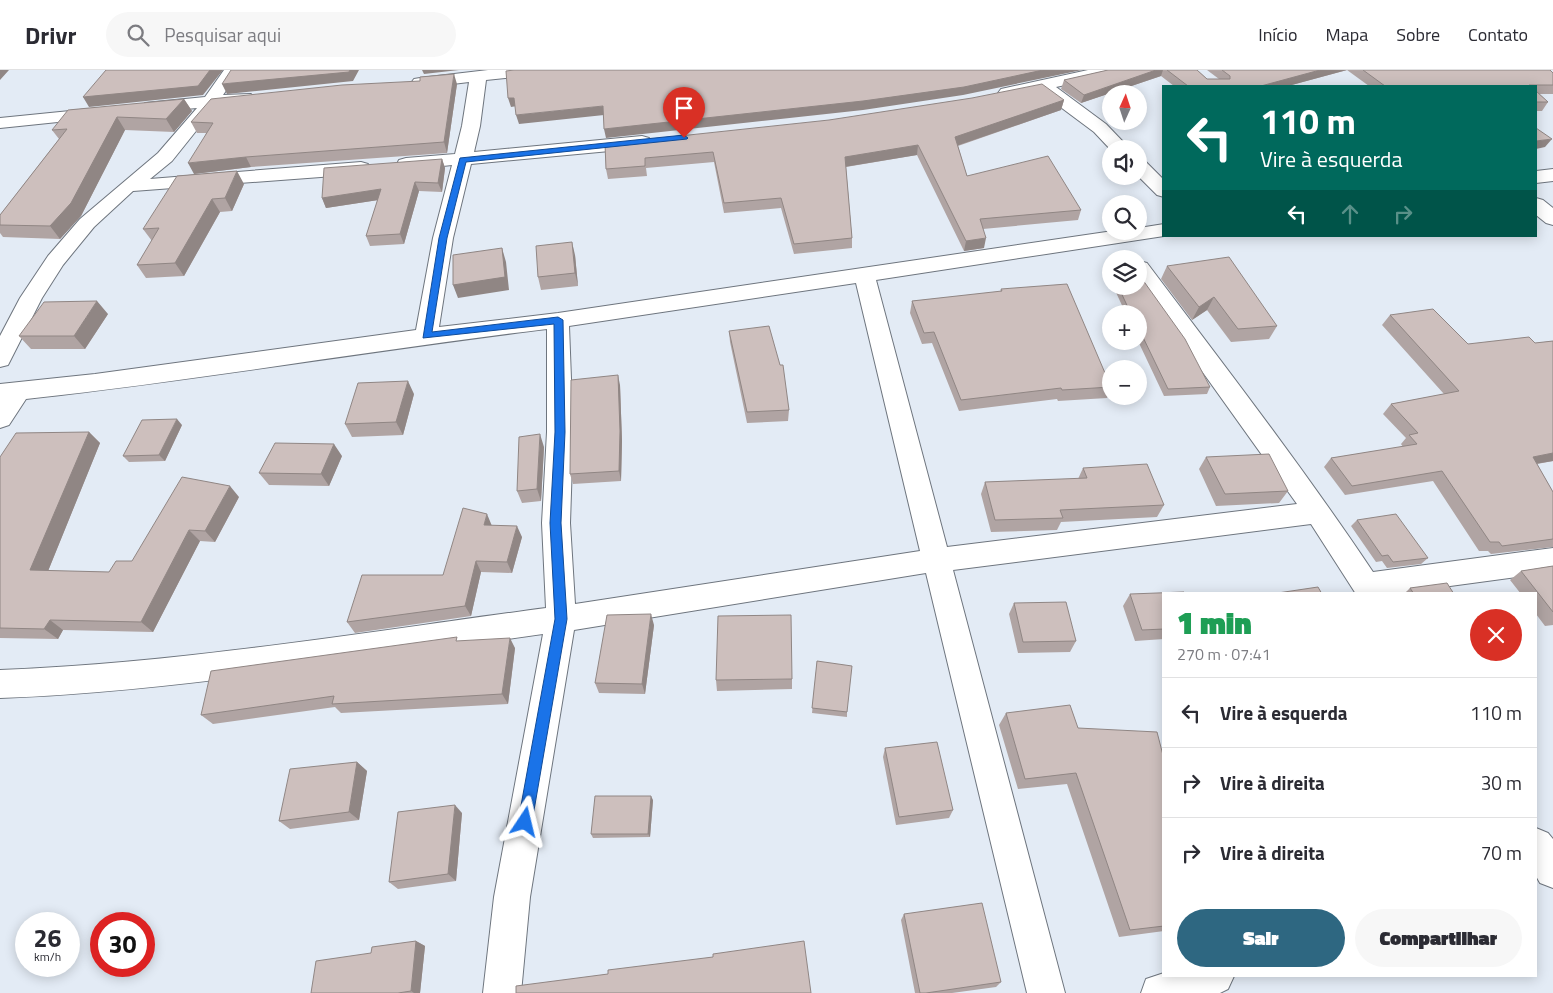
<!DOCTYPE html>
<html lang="pt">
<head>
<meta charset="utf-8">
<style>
  :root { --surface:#fff; --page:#f7f7f7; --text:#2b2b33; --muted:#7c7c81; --line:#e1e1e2; --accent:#2e6781 }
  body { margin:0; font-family:"Titillium Web",sans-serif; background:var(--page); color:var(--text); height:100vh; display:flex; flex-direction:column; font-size:19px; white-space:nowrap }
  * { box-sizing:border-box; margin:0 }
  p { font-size:16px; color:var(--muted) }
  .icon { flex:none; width:28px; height:28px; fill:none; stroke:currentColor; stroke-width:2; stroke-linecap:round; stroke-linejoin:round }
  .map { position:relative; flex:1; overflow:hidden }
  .sheet { position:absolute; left:1162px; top:522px; width:375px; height:385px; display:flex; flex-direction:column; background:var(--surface); border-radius:0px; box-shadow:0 2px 12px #0003 }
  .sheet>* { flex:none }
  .top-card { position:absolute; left:1162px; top:15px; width:375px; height:152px; border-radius:0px; box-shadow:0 2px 12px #0003; background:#00695c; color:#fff; overflow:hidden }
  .needle { width:32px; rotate:3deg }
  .buttons { position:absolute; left:1102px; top:15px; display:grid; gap:10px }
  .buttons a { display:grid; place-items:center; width:45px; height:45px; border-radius:50%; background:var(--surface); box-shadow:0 2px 12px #0003; font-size:25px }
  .speed { position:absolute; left:15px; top:842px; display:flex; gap:10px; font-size:25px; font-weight:700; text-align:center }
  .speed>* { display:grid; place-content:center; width:65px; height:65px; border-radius:50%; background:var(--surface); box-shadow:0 2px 12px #0003; line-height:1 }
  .speed small { font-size:12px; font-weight:400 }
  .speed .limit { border:8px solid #d22; background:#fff; color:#111 }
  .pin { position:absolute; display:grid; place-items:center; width:42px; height:42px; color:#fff; margin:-51px -21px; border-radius:50% 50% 50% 0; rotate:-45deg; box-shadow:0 0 5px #0007 }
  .pin .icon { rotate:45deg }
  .me { position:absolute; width:55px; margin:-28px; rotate:10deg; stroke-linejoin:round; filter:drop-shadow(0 0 4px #0008) }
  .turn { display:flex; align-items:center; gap:18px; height:105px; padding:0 15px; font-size:22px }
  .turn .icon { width:65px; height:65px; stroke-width:2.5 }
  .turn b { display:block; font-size:35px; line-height:42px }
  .lanes { display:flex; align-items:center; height:48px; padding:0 15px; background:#0003; justify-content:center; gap:25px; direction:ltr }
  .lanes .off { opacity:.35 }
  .round { display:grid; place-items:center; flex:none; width:52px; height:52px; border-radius:26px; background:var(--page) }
  .headline { display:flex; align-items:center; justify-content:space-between; height:85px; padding:0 15px }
  h1 { font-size:30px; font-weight:800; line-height:38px; color:#1e9e55 }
  .action { display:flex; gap:10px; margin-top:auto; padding:10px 15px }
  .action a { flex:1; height:58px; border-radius:30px; background:var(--accent); color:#fff; font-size:20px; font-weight:800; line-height:58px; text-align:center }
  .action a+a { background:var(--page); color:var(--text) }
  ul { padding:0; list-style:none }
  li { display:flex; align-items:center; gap:15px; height:70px; padding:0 15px; border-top:1px solid var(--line) }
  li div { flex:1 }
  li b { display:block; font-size:19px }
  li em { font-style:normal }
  header { display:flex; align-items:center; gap:30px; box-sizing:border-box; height:70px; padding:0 25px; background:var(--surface); border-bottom:1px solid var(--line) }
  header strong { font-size:24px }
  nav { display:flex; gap:28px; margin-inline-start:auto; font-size:18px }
  .search { width:350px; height:45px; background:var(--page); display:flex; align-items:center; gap:12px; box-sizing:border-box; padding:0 18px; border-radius:28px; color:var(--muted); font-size:19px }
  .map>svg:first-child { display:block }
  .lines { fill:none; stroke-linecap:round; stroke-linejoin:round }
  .minor-casing { stroke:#6e757e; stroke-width:2 }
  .minor { fill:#fff; fill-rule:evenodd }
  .wall { fill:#b0a4a3 }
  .shaded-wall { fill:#908684 }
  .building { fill:#cdbfbd; stroke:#908684 }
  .route { fill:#1a73e8; stroke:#114b97 }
</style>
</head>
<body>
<header>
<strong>Drivr</strong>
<div class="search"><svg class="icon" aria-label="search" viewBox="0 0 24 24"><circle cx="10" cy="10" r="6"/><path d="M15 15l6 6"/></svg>Pesquisar aqui</div>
<nav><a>Início</a><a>Mapa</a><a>Sobre</a><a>Contato</a></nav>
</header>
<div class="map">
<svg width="1553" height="923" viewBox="0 0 1553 923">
  <rect width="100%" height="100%" fill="#e3ebf5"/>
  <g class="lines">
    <g class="minor-casing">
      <path id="minor" d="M224,0H240L223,25L251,24L254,28L251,32L216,36L172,91L150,109L361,92L368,94L371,98L368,102L361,104L133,121L94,157L63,195L42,228L8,295L0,297V266L20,228L48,186L80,149L158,83L197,38L151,42L145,41L142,37L145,33L205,27Z
        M488,0H540L538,4L532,5L486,10L480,56L474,82L642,66L649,68L651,72L649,76L642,78L471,94L453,168L439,257L558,243L1113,161H1139V158L1164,154V166L876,210L947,477L1297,434L1139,213V191L1147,193C1224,295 1302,396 1373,502L1553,478V502L1391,524H1356L1311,454L953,500L1065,923H1027L926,503L574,560L530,827L521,923H483L494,827L543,564C363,589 182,621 0,628V600C183,593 365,562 546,538L542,453L547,362V259C373,280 200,310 26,329L9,355L0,358V314L95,304L416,260L433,168L452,95L406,100L399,98L397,94L399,90L406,88L455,84L462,56L469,12L420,18L414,17L411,13L414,9L420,8ZM856,213L920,481L575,534L570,453L573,362L569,256Z
        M1088,0H1119L1117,4L1056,17L1106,54L1130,79L1111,80L1094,62L1039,21L1007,28L1001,27L998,23L1001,19Z
        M100,38L106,39L109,43L106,47L0,58V48Z
        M1139,90L1146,92L1164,110V127L1157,125L1138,106Z
        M1553,99V111L1536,113V101Z
        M1536,128L1543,130L1553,138V155L1546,153L1536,145Z
        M1536,758L1548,763L1553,769V818L1540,813L1536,806Z
        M1164,903V906H1234L1228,919L1220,923H1141L1146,909Z"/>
    </g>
    <use href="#minor" class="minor"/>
  </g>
  <path class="wall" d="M1108,0H1197L1207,9H1219L1207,0H1347L1288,16H1174L1161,6L1081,33L1061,19L1064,10Z
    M1347,0H1550L1553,3V24H1539L1548,32L1542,41H1536V16H1369Z
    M457,14L447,83L251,97L194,104L206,63H197L191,52Z
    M184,29L192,41L174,62L125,60L81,146L60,169L3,167L0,163V145L59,69L52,60Z
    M1064,30L1061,40L958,76L967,106L1081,140L1078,150L983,159L984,178L964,181L917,85L846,97L852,168V178L794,184L781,138L724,143L714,92L646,98L647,106L608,109L606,99L605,74Z
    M442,89L445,98L442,122L419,121L404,174L370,176L366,166L378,130L326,138L322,128Z
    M244,114L232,141L220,142L184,206L146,208L137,195L152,171L143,159Z
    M575,185L578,216L541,220L538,207Z
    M1167,196L1277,256L1269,269L1231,272L1207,240L1192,250L1161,209Z
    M1113,216H1139L1210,317L1207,324L1164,326L1138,271L1139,244H1126Z
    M1001,219L1111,316V319L1107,328L1058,331L1057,329L959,341L932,273L922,274L910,243L912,231L1000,222Z
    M108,244L85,279H31L19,266Z
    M1390,245L1468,274L1535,273L1553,271V391L1537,394L1553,422V477L1491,484L1488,481H1479L1433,411L1345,425L1324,397L1331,388L1403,377L1401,374L1406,368L1383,344L1391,334L1444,324L1382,255Z
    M729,261L789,340L788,351L747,353L730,272Z
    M620,315L622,371L621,411L573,414L570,404Z
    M414,324L403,365L352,367L345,354Z
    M182,355L165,391L129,392L123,386Z
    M89,362L100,373L48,501L109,502L132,491L239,427L215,472L200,471L153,562L63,560L58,569L0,568V387Z
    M544,377L541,431L522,433L517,421Z
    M342,386L329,416L269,415L259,403Z
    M1206,387L1288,421L1279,433L1216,436L1199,399Z
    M1083,398L1164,435L1157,447L1061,452L1057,460L991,462L981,424L985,412L1078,409Z
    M1357,450L1428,488L1421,494L1387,498L1382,491L1376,492L1351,456Z
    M492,456L522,467L512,503L481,502L471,546L355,563L347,552L443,505Z
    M1553,496V555L1545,556L1536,544V524H1521L1510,510L1521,501Z
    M1410,518L1454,524H1404Z
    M1130,524H1164V569L1135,571L1123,536Z
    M1014,533L1076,571L1070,582L1018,583L1009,544Z
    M654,555L645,624L599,623L595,613Z
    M460,571L515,578L508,634L341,643L335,637L213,654L201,645Z
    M817,591L847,642V647L812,643Z
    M792,609V619L717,621L716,610Z
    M1006,643L1078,658L1164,689V861L1119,867L1067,714L1018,719L999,655Z
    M885,678L953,740L949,748L896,755L883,687Z
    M357,692L367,701L359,750L290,759L279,751Z
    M653,730L650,767L593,768L591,764Z
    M462,743L456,811L398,819L389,812Z
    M904,844L1001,912L996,917L952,923H915L901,850Z
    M416,871L425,876L420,923H311L371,883Z"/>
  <path class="shaded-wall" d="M0,0H9L0,10Z
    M210,0H223L203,25L89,37L83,27Z
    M350,0H359L353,11L227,24L222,14Z
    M422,0H459L424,4Z
    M1043,0H1082L963,25L863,40L606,68L604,59Z
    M1156,0H1163L1161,6L1081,33L1084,25Z
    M1320,0H1347L1288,16H1261Z
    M454,4L457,14L447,83L444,72Z
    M508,28H514L517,36L511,37Z
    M184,29L192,41L174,62L166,49Z
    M1064,30L1061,40L953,77L955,67Z
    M603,36L604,45L519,54L516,45Z
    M117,47L125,60L81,146L60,169L50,156Z
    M1552,69L1545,77L1536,79V71Z
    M918,75L917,85L844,97L845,87Z
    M246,87L251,97L194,104L188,93Z
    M442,89L445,98L442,122L438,113Z
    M237,101L244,114L232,141L225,128Z
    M415,112L419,121L404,174L400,164Z
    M381,119L385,129L326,138L322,128Z
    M212,129L220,142L184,206L175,193Z
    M986,168L984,178L964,181L966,171Z
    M572,172L575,185L578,216L575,203Z
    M502,178L506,192L509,220L458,228L453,215Z
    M1214,227L1207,240L1192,250L1199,237Z
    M97,231L108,244L85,279L74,266Z
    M618,305L620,315L622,371L621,411L619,401Z
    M408,311L414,324L403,365L396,352Z
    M177,349L182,355L165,391L159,385Z
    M89,362L100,373L44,511L30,500Z
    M540,364L544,377L541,431L537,419Z
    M334,374L342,386L329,416L321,404Z
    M1553,383V391L1523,396L1533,387Z
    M230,416L239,427L215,472L205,461Z
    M487,444L492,456L484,455Z
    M517,456L522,467L512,503L507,492Z
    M189,460L200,471L153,562L141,552Z
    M476,491L481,502L471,546L465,536Z
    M651,544L654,555L645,624L642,614Z
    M50,550L63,560L58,569L44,559Z
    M510,568L515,578L508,634L502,624Z
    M357,692L367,701L359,750L349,742Z
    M651,726L653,730L650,767L648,764Z
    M455,735L462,743L456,811L448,804Z
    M416,871L425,876L420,923H414L411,921Z"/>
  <path class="building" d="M106,0H210L198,16L83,27Z
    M231,0H350L349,2L222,14Z
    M514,0H1043L964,17L863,31L604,59L603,36L516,45L514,28H508L506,1Z
    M1108,0H1156L1084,25L1064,10Z
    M1167,0H1197L1207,9H1230V6L1222,0H1320L1261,16H1188Z
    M1363,0H1550L1553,3V15H1529L1530,16H1385Z
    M454,4L444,72L246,87L188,93L213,53L191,52L211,29L342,15L420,11V7Z
    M1042,14L1064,30L955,67L967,106L1048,86L1081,140L980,149L986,168L966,171L918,75L845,87L852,168L794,174L781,128L724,133L713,82L645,88V96L606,99L605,74L829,50L972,28Z
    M1536,21L1548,32H1536Z
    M184,29L166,49L117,47L71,133L50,156L0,155V145L67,59L52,60L68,40Z
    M1536,58L1552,69L1536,71Z
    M442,89L438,113L415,112L400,164L366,166L381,119L322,128L324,98Z
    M237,101L225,128L212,129L175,193L137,195L159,158L143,159L177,106Z
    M572,172L575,203L538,207L536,176Z
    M502,178L505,207L453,215V185Z
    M1229,187L1277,256L1238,259L1214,227L1199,237L1167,196Z
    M1139,206H1140L1185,269L1210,317L1168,319L1139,259V244H1131L1118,216H1139Z
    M1067,214L1111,317L1062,320L1061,318L961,330L934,262L924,263L912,231L1002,221L1001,219Z
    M97,231L74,266H19L44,232Z
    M1433,239L1468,274L1529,267L1535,273L1553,271V383L1533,387L1553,422V469L1502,476L1499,472H1490L1442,401L1352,416L1331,388L1417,374L1409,365L1418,363L1391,334L1459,321L1390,245Z
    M769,256L780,295H783L789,340L747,342L729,261Z
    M618,305L620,361L619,401L570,404L571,310Z
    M408,311L396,352L345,354L358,313Z
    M177,349L159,385L123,386L142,350Z
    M89,362L30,500L109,502L116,491H132L182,407L230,416L205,461L189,460L141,552L50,550L44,559L0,558V387L16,363Z
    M540,364L537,419L517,421L519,367Z
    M275,373L334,374L321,404L259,403Z
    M1269,384L1288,421L1225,424L1206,387Z
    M1147,394L1164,435L1060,440L1063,448L995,450L985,412L1087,408L1083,398Z
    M463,438L487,444L484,455L517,456L507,492L476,491L465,536L347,552L362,505H443Z
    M1396,444L1428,488L1393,492L1388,485L1382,486L1357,450Z
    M1553,496V542L1521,501Z
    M1447,513L1454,524H1414L1410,518Z
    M1318,517L1322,524H1271Z
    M1184,522L1185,524H1164V559L1142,560L1130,524Z
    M1066,532L1076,571L1023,572L1014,533Z
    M651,544L642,614L595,613L607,545Z
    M791,545L792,609L716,610L718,546Z
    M457,567L456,571L510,568L502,624L332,634L334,626L201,645L211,601Z
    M817,591L852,596L847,642L812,638Z
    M1070,635L1078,658L1157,662L1164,689V856L1130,860L1076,703L1025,709L1006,643Z
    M937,672L953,740L899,747L885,678Z
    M357,692L349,742L279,751L290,699Z
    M595,726H651L648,764H591Z
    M455,735L448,804L389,812L398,742Z
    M982,833L1001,912L926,923H920L904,844Z
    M416,871L411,921L398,923H311L316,891L371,883L372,877Z
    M804,871L811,923H516V916L608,904V900L713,887V884Z"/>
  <path class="route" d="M684,65L688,68L687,69L466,92L447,168L432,262L558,247L563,250L565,362L561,453L567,549L532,752L530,757L525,759L520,757L518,752L555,549L550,453L555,362L554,254L423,268L439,168L460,88Z"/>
</svg>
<div class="buttons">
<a><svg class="needle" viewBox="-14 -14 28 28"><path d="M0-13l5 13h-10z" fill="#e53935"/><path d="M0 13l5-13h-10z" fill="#7c7c81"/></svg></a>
<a><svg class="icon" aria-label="sound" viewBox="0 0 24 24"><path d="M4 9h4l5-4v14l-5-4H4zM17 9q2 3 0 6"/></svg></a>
<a><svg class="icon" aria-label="search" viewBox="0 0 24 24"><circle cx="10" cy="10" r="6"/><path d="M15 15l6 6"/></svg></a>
<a><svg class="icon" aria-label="layers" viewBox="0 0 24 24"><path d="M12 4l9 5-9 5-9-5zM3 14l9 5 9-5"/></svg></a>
<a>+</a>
<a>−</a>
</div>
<div class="speed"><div>26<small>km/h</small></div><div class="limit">30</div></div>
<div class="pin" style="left:684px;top:68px;background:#d93025"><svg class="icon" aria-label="arrive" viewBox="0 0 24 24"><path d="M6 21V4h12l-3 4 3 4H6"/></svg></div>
<svg class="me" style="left:525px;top:752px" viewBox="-20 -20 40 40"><path d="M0-17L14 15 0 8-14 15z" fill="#1a73e8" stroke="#fff" stroke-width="4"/></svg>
<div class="top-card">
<div class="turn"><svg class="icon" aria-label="left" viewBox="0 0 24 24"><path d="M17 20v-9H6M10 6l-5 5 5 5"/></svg><div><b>110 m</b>Vire à esquerda</div></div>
<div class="lanes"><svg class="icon" aria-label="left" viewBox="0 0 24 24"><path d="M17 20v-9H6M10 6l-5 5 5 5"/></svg><svg class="icon off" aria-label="ahead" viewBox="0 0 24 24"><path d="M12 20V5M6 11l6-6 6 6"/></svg><svg class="icon off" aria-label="right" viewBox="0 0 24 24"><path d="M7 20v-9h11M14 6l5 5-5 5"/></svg></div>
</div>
<section class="sheet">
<div class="headline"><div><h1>1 min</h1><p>270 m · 07:41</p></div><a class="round" style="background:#d93025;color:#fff"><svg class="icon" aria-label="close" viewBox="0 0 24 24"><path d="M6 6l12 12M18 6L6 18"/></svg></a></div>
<ul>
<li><svg class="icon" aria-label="left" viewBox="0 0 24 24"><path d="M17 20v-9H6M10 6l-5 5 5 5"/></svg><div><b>Vire à esquerda</b></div><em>110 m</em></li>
<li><svg class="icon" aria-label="right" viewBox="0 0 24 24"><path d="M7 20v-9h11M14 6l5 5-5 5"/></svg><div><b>Vire à direita</b></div><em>30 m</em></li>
<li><svg class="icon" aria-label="right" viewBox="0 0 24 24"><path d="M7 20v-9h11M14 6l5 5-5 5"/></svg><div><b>Vire à direita</b></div><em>70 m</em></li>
</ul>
<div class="action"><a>Sair</a><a>Compartilhar</a></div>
</section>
</div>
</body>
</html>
